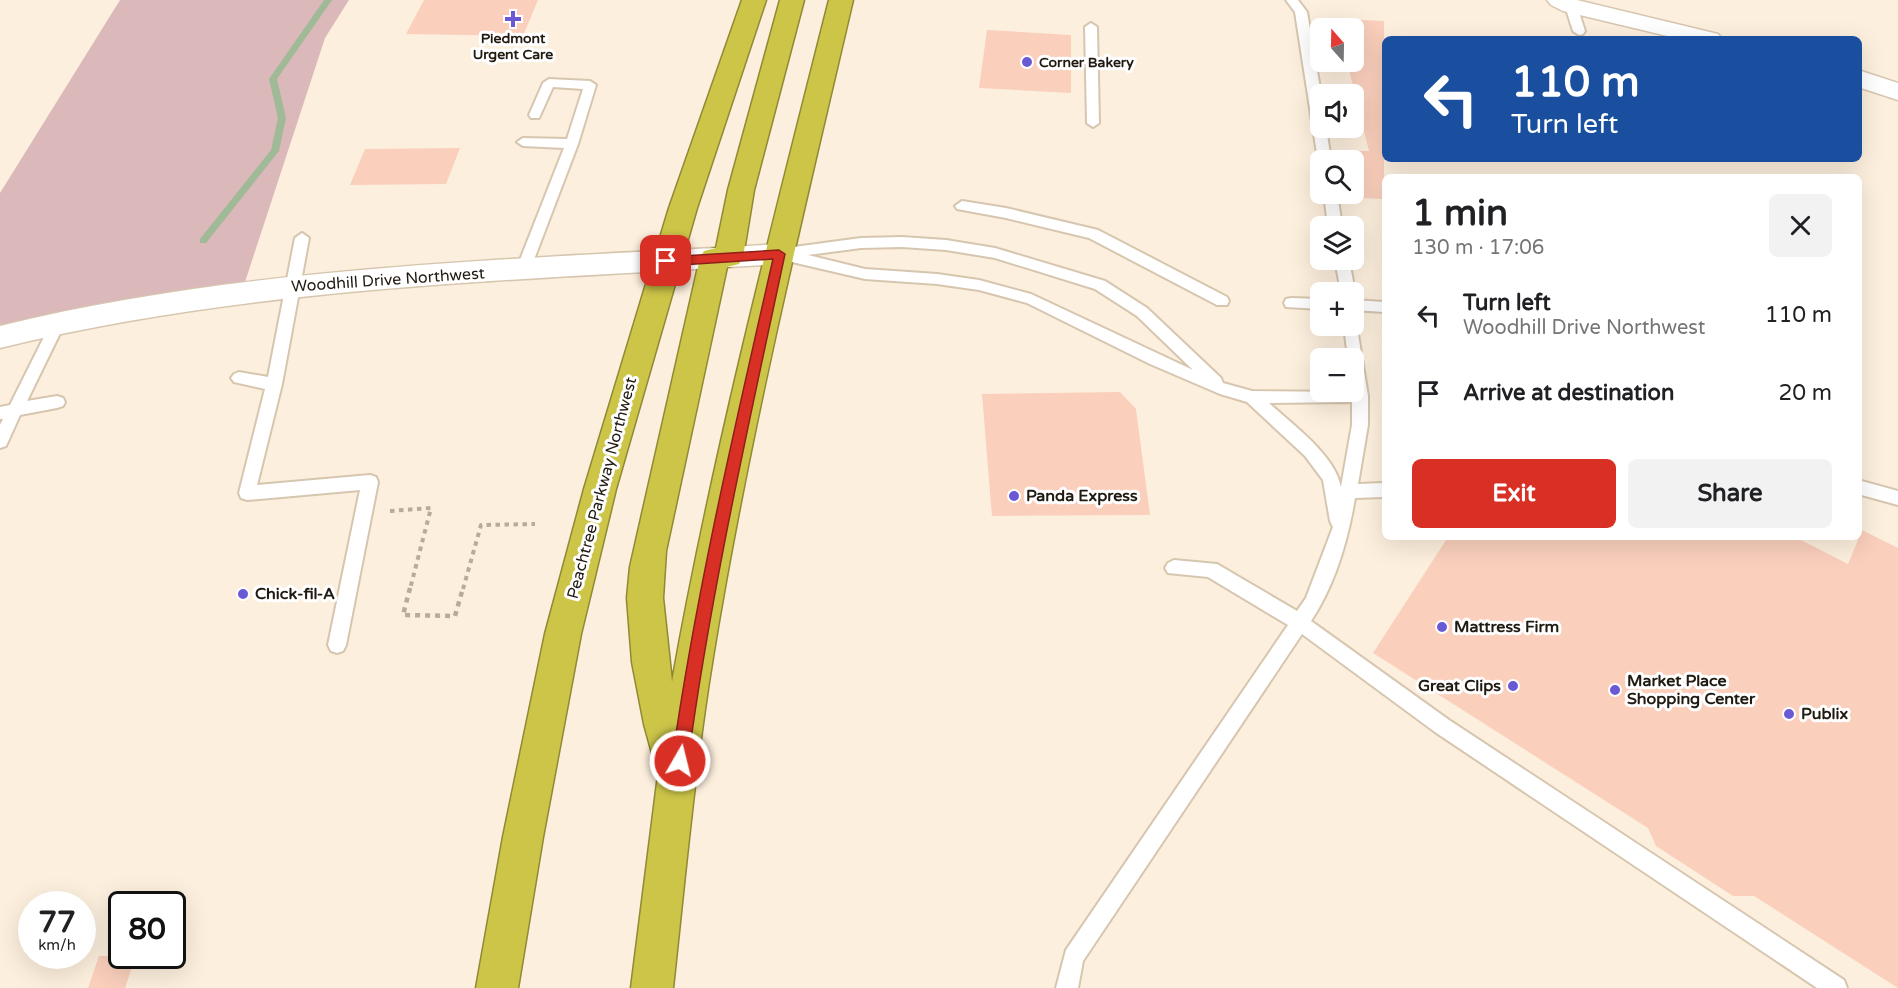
<!DOCTYPE html>
<html lang="en">
<head>
<meta charset="utf-8">
<style>
  :root { --surface:#fff; --page:#f2f2f2; --text:#202124; --muted:#757577; --accent:#d93025 }
  body { margin:0; font-family:"Varela Round",sans-serif; background:var(--page); color:var(--text); height:100vh; display:flex; flex-direction:column; font-size:22px; white-space:nowrap }
  * { box-sizing:border-box; margin:0 }
  p { font-size:20px; color:var(--muted) }
  .icon { flex:none; width:33px; height:33px; fill:none; stroke:currentColor; stroke-width:2; stroke-linecap:round; stroke-linejoin:round }
  .map { position:relative; flex:1; overflow:hidden }
  .details { position:absolute; left:1382px; top:174px; width:480px; height:366px; display:flex; flex-direction:column; background:var(--surface); border-radius:9px; box-shadow:0 6px 24px #0002 }
  .details>* { flex:none }
  .guide { position:absolute; left:1382px; top:36px; width:480px; height:126px; border-radius:9px; box-shadow:0 6px 24px #0002; background:#1a4fa0; color:#fff; overflow:hidden }
  .needle { width:39px; rotate:340deg }
  .buttons { position:absolute; left:1310px; top:18px; display:grid; gap:12px }
  .buttons a { display:grid; place-items:center; width:54px; height:54px; border-radius:9px; background:var(--surface); box-shadow:0 6px 24px #0002; font-size:30px }
  .speed { position:absolute; left:18px; top:891px; display:flex; gap:12px; font-size:30px; font-weight:700; text-align:center }
  .speed>* { display:grid; place-content:center; width:78px; height:78px; border-radius:50%; background:var(--surface); box-shadow:0 6px 24px #0002; line-height:1 }
  .speed small { font-size:15px; font-weight:400 }
  .speed .limit { border:3px solid #111; border-radius:9px; background:#fff; color:#111 }
  .pin { position:absolute; display:grid; place-items:center; width:51px; height:51px; color:#fff; margin:-26px; border-radius:12px; box-shadow:0 3px 9px #0006 }
  .me { position:absolute; width:66px; margin:-33px; rotate:8deg; stroke-linejoin:round; filter:drop-shadow(0 0 4px #0008) }
  .turn { display:flex; align-items:center; gap:21px; height:126px; padding:0 30px; font-size:27px }
  .turn .icon { width:78px; height:78px; stroke-width:2.5 }
  .turn b { display:block; font-size:42px; line-height:51px }
  .round { display:grid; place-items:center; flex:none; width:63px; height:63px; border-radius:9px; background:var(--page) }
  .head { display:flex; align-items:center; justify-content:space-between; height:102px; padding:0 30px }
  h1 { font-size:36px; font-weight:700; line-height:45px }
  .primary-button { display:flex; gap:12px; margin-top:auto; padding:12px 30px }
  .primary-button a { flex:1; height:69px; border-radius:9px; background:var(--accent); color:#fff; font-size:24px; font-weight:700; line-height:69px; text-align:center }
  .primary-button a+a { background:var(--page); color:var(--text) }
  ul { padding:0; list-style:none }
  li { display:flex; align-items:center; gap:18px; height:78px; padding:0 30px }
  li div { flex:1 }
  li b { display:block; font-size:22px }
  li em { font-style:normal }
  .map>svg:first-child { display:block }
  .green { fill:#dbb8ba }
  .lines { fill:none; stroke-linecap:round; stroke-linejoin:round }
  .stream { fill:#a0b996; fill-rule:evenodd }
  .building { fill:#facfbc }
  .lane-casing { stroke:#d7c6af; stroke-width:4 }
  .street-casing { stroke:#d7c6af; stroke-width:3 }
  .highway-casing { stroke:#908935; stroke-width:3 }
  .path-far1 { stroke:#b7ab9c; stroke-width:4; stroke-dasharray:4.5 4.5; stroke-linecap:butt }
  .path { stroke:#b7ab9c; stroke-width:4.5; stroke-dasharray:5 5; stroke-linecap:butt }
  .lane { fill:#fff; fill-rule:evenodd }
  .street { fill:#fff; fill-rule:evenodd }
  .highway { fill:#ccc548; fill-rule:evenodd }
  .route { fill:#d93025; stroke:#8d1f18; stroke-width:1.5 }
  .poi-dot { fill:#695ad4; stroke:#fff; stroke-width:2 }
  .labels { text-anchor:middle; dominant-baseline:central; stroke-width:6; stroke-linejoin:round; paint-order:stroke }
  .far-poi-label { font-size:14px; font-weight:bold; fill:#201a11; stroke:#fff }
  .street-label { font-size:16px; fill:#201a11; stroke:#fff }
  .poi-label { font-size:16px; font-weight:bold; fill:#201a11; stroke:#fff; text-anchor:start }
</style>
</head>
<body>
<div class="map">
<svg width="1898" height="988" viewBox="0 0 1898 988">
  <rect width="100%" height="100%" fill="#fdefdd"/>
  <path class="green" d="M120,0H349L325,38L245,282L0,327V193Z"/>
  <g class="lines">
    <path class="stream" d="M324,0H332L277,79L286,118L279,151L206,243H200V239L271,150L278,118L269,79Z"/>
  </g>
  <path class="building" d="M424,0H538L523,36L406,34Z
    M1337,19L1384,21V199L1358,198L1353,160H1350L1349,151H1369L1347,62H1353V28H1339Z
    M987,30L1071,35V93L979,88Z
    M460,148L446,184L350,185L365,149Z
    M1120,392L1136,409L1150,515L992,516L982,394Z
    M1862,530L1898,548V988L1754,896H1733L1656,846L1648,828L1373,653L1448,537H1795L1848,564Z
    M99,956H136L125,988H88Z"/>
  <g class="lines">
    <g class="lane-casing">
      <path id="lane" d="M1286,0H1298L1307,12L1321,94L1320,128H1326L1331,160H1320V163L1318,160L1295,12Z
        M1571,3L1577,6L1585,31L1583,34L1579,35L1573,31L1565,6Z
        M1091,23L1097,27L1099,123L1093,127L1087,123L1085,27Z
        M549,79L590,81L596,85L578,144L530,270L523,275L516,270L564,148L523,146L517,142L523,138L567,139L583,89L553,87L539,118H531L529,115L543,83Z
        M1324,194H1337L1342,226H1328Z
        M962,201L1006,208L1098,230L1227,297L1229,301L1227,305H1217L1089,238L1006,218L957,209L955,206Z
        M302,233L309,238L282,384L257,485L370,475L376,477L378,482L346,645L343,651L337,653L331,651L328,645L360,490L247,500L241,498L239,493L265,389L234,382L231,378L234,374L239,372L268,377L295,238Z
        M902,237L946,240L995,248L1105,281L1147,308L1221,378L1223,383L1252,391L1353,392V358H1348L1344,326H1353V321L1356,322L1368,396V425L1358,484L1384,483V497L1355,498C1348,540 1335,585 1311,621L1449,720L1844,980L1847,988H1817L1435,732L1302,634L1083,961L1078,988H1056L1066,950L1288,625L1208,577L1168,573L1165,568L1168,563L1174,560L1217,564L1297,611L1306,598L1333,527L1330,521L1323,480L1305,456L1247,402L1220,394L1150,364L1027,303L979,290L937,284L865,279L779,259L772,254L779,249L861,238ZM902,247L946,250L995,258L1095,289L1137,316L1193,370L1031,294L979,280L937,274L865,269L808,255L861,248ZM1352,402V425L1341,487C1335,455 1292,424 1269,403Z
        M1335,260H1349L1355,292L1353,296V292H1341Z
        M1291,298L1320,299V309L1286,307L1284,303L1286,299Z
        M1353,300L1384,302V312L1353,310Z
        M59,315L64,317L66,321L27,401L57,396L63,398L65,402L63,406L57,408L20,415L6,446L0,448V425L3,419H0V407L10,405L54,317Z
        M1858,480L1898,491V505L1858,494Z"/>
    </g>
    <g class="street-casing">
      <path id="street" d="M1547,0H1577L1718,34L1722,39H1680L1563,11L1551,5Z
        M1858,70L1898,83V100L1858,87Z
        M779,244L789,247L793,254L789,261L779,264C519,281 254,285 0,348V326C254,264 519,260 779,244Z"/>
    </g>
    <g class="highway-casing">
      <path id="highway" d="M742,0H766L697,208L616,489L581,634L543,837L518,988H476L503,837L545,634L584,489L669,208Z
        M780,0H804L754,190L743,257L739,264L727,267L666,551L663,598L672,682C713,452 772,226 829,0H853C802,218 749,436 713,657C695,767 685,878 673,988H631L658,775L644,724L632,662L627,598L630,567L700,258L704,251L716,248L728,190Z"/>
    </g>
    <path class="path-far1" d="M390,511L431,508L410,589
      M463,589L481,525L535,524"/>
    <path class="path" d="M410,588L403,615L455,616L463,588"/>
    <use href="#lane" class="lane"/>
    <use href="#street" class="street"/>
    <use href="#highway" class="highway"/>
  </g>
  <path class="route" d="M779,250L785,254C749,423 711,590 688,761L686,766L680,769L674,766L672,761C696,592 735,426 773,259L666,266L661,261L666,257Z"/>
  <g class="poi-dot">
    <path d="M510 10h6v6h6v6h-6v6h-6v-6h-6v-6h6z"/>
    <circle cx="1027" cy="62" r="6"/>
    <circle cx="1014" cy="496" r="6"/>
    <circle cx="243" cy="594" r="6"/>
    <circle cx="1442" cy="627" r="6"/>
    <circle cx="1513" cy="686" r="6"/>
    <circle cx="1615" cy="690" r="6"/>
    <circle cx="1789" cy="714" r="6"/>
  </g>
  <g class="labels">
    <g class="far-poi-label">
      <text x="513" y="38">Piedmont<tspan x="513" dy="16">Urgent Care</tspan></text>
      <text x="1039" y="62" text-anchor="start">Corner Bakery</text>
    </g>
    <g class="street-label">
      <text transform="translate(388 280) rotate(-4)">Woodhill Drive Northwest</text>
      <text transform="translate(602 488) rotate(-75)">Peachtree Parkway Northwest</text>
    </g>
    <g class="poi-label">
      <text x="1026" y="496">Panda Express</text>
      <text x="255" y="594">Chick-fil-A</text>
      <text x="1454" y="627">Mattress Firm</text>
      <text x="1627" y="681">Market Place<tspan x="1627" dy="18">Shopping Center</tspan></text>
      <text x="1501" y="686" text-anchor="end">Great Clips</text>
      <text x="1801" y="714">Publix</text>
    </g>
  </g>
</svg>
<div class="buttons">
<a><svg class="needle" viewBox="-14 -14 28 28"><path d="M0-13l5 13h-10z" fill="#e53935"/><path d="M0 13l5-13h-10z" fill="#757577"/></svg></a>
<a><svg class="icon" aria-label="sound" viewBox="0 0 24 24"><path d="M4 9h4l5-4v14l-5-4H4zM17 9q2 3 0 6"/></svg></a>
<a><svg class="icon" aria-label="search" viewBox="0 0 24 24"><circle cx="10" cy="10" r="6"/><path d="M15 15l6 6"/></svg></a>
<a><svg class="icon" aria-label="layers" viewBox="0 0 24 24"><path d="M12 4l9 5-9 5-9-5zM3 14l9 5 9-5"/></svg></a>
<a>+</a>
<a>−</a>
</div>
<div class="speed"><div>77<small>km/h</small></div><div class="limit">80</div></div>
<div class="pin" style="left:666px;top:261px;background:#d93025"><svg class="icon" aria-label="arrive" viewBox="0 0 24 24"><path d="M6 21V4h12l-3 4 3 4H6"/></svg></div>
<svg class="me" style="left:680px;top:761px" viewBox="-20 -20 40 40"><circle r="17" fill="#d93025" stroke="#fff" stroke-width="3"/><path d="M0-11L8 9 0 5-8 9z" fill="#fff"/></svg>
<div class="guide">
<div class="turn"><svg class="icon" aria-label="left" viewBox="0 0 24 24"><path d="M17 20v-9H6M10 6l-5 5 5 5"/></svg><div><b>110 m</b>Turn left</div></div>
</div>
<section class="details">
<div class="head"><div><h1>1 min</h1><p>130 m · 17:06</p></div><a class="round"><svg class="icon" aria-label="close" viewBox="0 0 24 24"><path d="M6 6l12 12M18 6L6 18"/></svg></a></div>
<ul>
<li><svg class="icon" aria-label="left" viewBox="0 0 24 24"><path d="M17 20v-9H6M10 6l-5 5 5 5"/></svg><div><b>Turn left</b><p>Woodhill Drive Northwest</p></div><em>110 m</em></li>
<li><svg class="icon" aria-label="arrive" viewBox="0 0 24 24"><path d="M6 21V4h12l-3 4 3 4H6"/></svg><div><b>Arrive at destination</b></div><em>20 m</em></li>
</ul>
<div class="primary-button"><a>Exit</a><a>Share</a></div>
</section>
</div>
</body>
</html>
